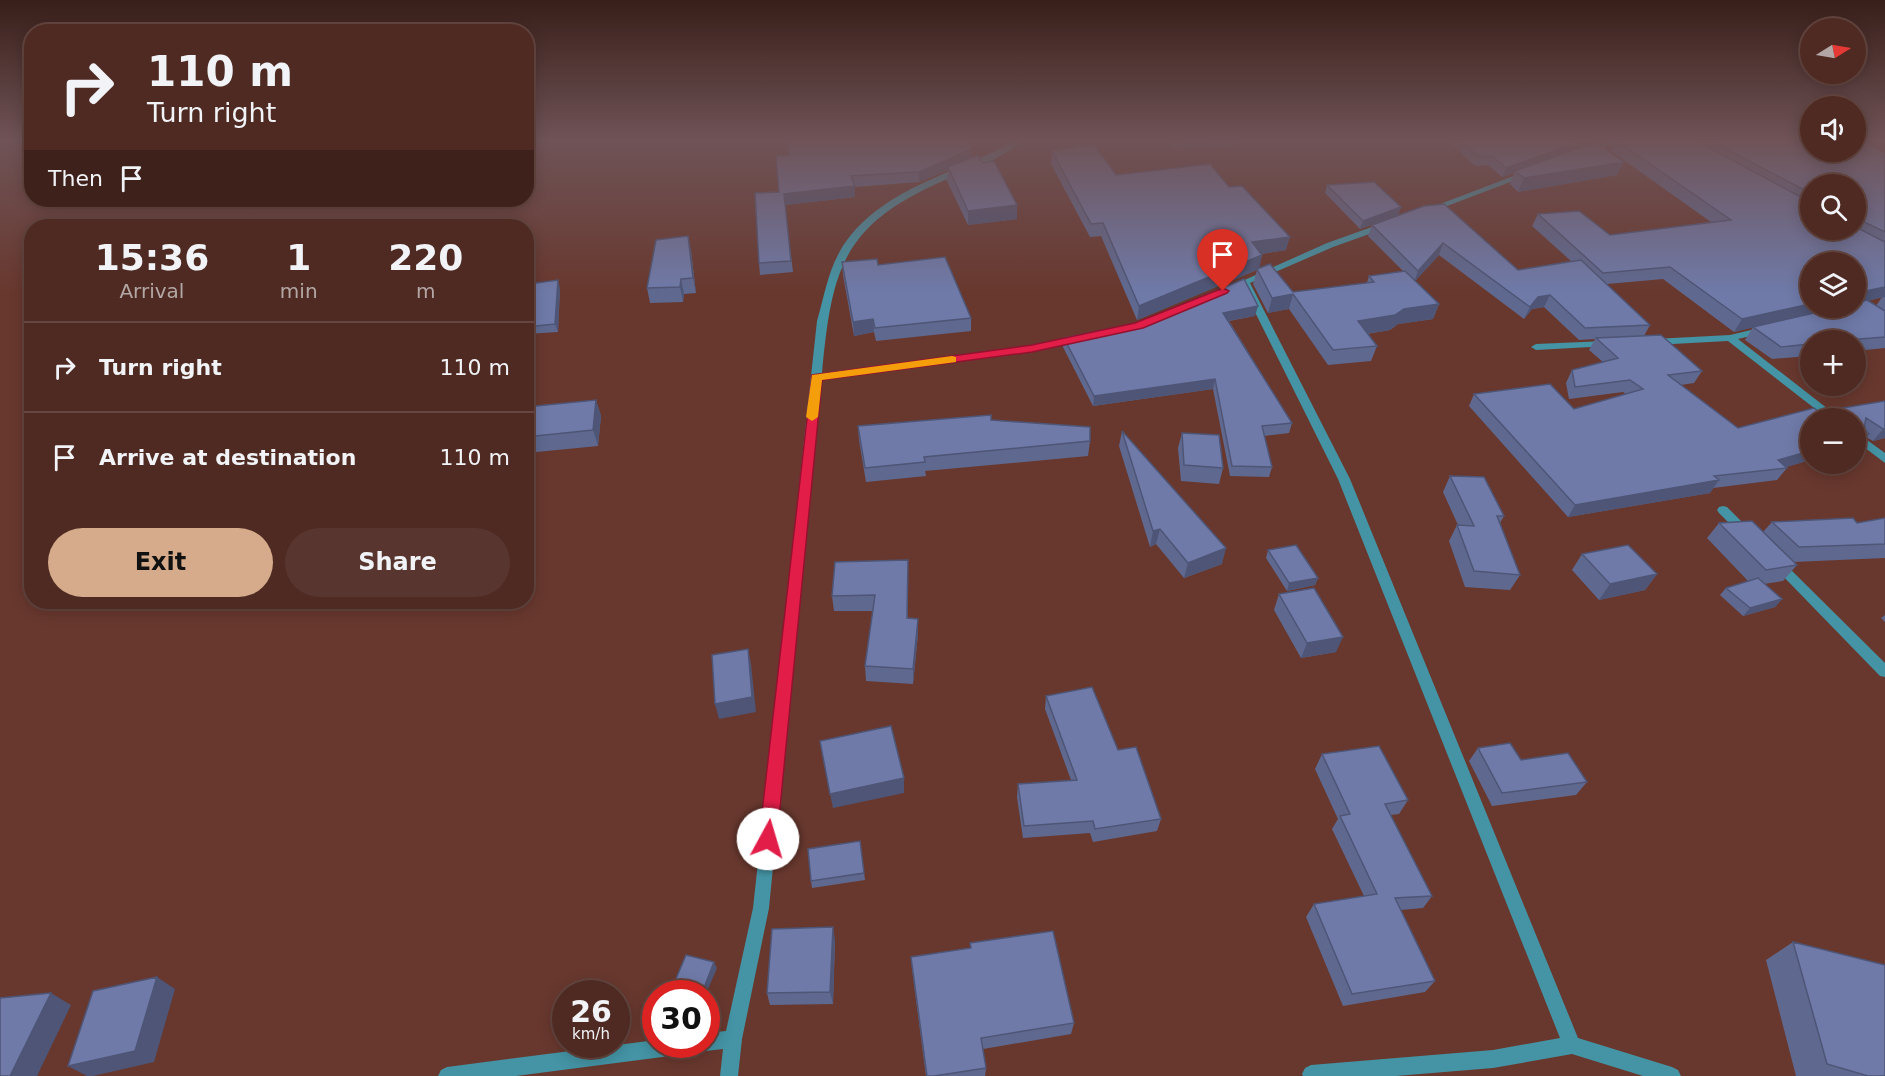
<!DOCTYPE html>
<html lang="en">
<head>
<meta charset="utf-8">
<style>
  :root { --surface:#4e2a22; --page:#58362f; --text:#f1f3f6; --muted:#b3a7a5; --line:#654640; --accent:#d6ab8b }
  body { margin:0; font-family:"DejaVu Sans",sans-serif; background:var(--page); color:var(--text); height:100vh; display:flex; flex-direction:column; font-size:22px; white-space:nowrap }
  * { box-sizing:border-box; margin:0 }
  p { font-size:20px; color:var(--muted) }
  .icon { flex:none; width:33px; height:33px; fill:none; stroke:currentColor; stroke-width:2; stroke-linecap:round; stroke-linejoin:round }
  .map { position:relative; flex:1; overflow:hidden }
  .drawer { position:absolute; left:24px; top:219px; width:510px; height:390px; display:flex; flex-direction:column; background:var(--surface); border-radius:24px; box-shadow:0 3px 15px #0003,0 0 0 2px var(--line) }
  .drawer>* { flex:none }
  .guide { position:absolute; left:24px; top:24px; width:510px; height:183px; border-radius:24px; box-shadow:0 3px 15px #0003,0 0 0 2px var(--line); background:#4e2a22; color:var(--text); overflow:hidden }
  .needle { width:39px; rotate:79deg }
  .fabs { position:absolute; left:1800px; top:18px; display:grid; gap:12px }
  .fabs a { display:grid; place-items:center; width:66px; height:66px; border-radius:50%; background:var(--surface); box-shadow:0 3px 15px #0003,0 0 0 2px var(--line); font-size:30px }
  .speed { position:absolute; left:552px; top:980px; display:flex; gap:12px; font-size:30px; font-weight:700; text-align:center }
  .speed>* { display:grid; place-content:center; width:78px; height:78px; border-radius:50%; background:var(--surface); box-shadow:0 3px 15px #0003,0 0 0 2px var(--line); line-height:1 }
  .speed small { font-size:15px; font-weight:400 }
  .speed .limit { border:9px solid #d22; background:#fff; color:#111 }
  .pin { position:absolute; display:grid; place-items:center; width:51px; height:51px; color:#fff; margin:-62px -26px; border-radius:50% 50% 50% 0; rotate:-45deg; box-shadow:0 0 6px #0007 }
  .pin .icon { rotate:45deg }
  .me { position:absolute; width:66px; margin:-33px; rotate:6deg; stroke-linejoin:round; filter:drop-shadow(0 0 4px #0008) }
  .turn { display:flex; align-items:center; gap:21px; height:126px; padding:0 24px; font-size:27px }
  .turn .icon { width:78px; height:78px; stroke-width:2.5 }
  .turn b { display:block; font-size:42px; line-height:51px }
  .then { display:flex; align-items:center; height:57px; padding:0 24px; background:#0003; gap:12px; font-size:22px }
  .eta { display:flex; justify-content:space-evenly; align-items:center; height:102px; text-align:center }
  .eta b { font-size:36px; font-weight:700; line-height:42px }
  .primary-button { display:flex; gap:12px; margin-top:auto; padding:12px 24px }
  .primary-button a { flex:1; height:69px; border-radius:36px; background:var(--accent); color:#111; font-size:24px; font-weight:700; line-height:69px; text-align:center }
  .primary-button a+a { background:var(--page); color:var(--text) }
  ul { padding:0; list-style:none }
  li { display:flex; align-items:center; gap:18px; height:90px; padding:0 24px; border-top:2px solid var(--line) }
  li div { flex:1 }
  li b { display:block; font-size:22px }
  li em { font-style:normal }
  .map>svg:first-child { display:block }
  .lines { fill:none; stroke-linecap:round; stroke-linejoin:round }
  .minor { fill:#4494a5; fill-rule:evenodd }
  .wall { fill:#5f6990; fill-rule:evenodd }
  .shaded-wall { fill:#4e5576 }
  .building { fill:#6f7aa8; stroke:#4e5576; stroke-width:1.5 }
  .route { fill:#e11d48; stroke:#92132f; stroke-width:1.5 }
  .slow { fill:#f59e0b }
</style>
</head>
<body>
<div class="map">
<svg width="1885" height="1076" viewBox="0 0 1885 1076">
  <rect width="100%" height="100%" fill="#68382e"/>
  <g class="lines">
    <path class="minor" d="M1014,141H1023C1002,159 971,169 945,180C842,225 832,268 822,373L1032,346L1079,335L1084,338L1082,340L1032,352L821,379L769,908L742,1039L738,1076H720L723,1049L706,1051L700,1048L693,1053L516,1076H438L441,1070L447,1067L656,1040V1044H706V1033L726,1031L753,908L817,321C824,297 828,272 840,251C876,189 956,174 1014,141Z
      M1609,141H1620L1589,154L1582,152Z
      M1524,172L1531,174L1434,211L1427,209Z
      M1383,223L1386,224V228L1333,247L1250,283L1350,479L1578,1038L1672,1067L1678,1070L1681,1076H1643L1572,1054L1493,1068L1396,1076H1303L1302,1074L1305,1068L1311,1065L1493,1050L1560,1038L1338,479L1240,282L1327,243Z
      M1764,327L1769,330L1767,332L1738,339L1837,416L1838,418H1827L1728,341L1654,345L1649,342L1654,339L1730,335Z
      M1606,341L1609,342V346L1536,350L1531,347L1536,344Z
      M1856,432L1885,453V463L1856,441Z
      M1723,506L1727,507L1750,530L1752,533L1750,536H1742L1719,513L1717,510L1719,507Z
      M1778,559L1782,561L1885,663V677L1880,676L1774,567L1772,564L1774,561Z"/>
  </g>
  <path class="wall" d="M786,141H967L972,149L971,158L1017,219L968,225L947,181L948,170L919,182L855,187V197L785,205L793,272L760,275L759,263L779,192L788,155Z
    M1167,141H1241L1240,144L1180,150Z
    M1449,141H1584L1581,147L1617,175L1518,192L1510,184L1514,173L1502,177L1488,165L1475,166Z
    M1615,141H1810L1885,153V348L1856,351V340H1810V356L1772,359L1745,340L1753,327L1734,332L1663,279L1607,284L1650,325L1644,336L1702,371L1694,383L1681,385L1738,428L1819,412L1885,401V438L1873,441L1866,437L1859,446L1786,467L1787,468L1777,480L1713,488L1710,493L1568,517L1469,406L1474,394L1574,409L1626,394L1623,392L1569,399L1566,383L1572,370L1603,362L1589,350L1595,339L1579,340L1544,307L1532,309L1524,319L1439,255L1415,281L1439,304L1433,319L1398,324L1390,330L1367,334L1377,346L1371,361L1328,365L1289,309L1268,313L1253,284L1257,270L1137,320L1101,236L1090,237L1051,164L1052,151L1116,175L1286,250L1261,254L1262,255L1259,268L1293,292L1367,283L1369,276L1403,271L1368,236L1372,225L1424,206L1518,270L1571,261L1532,226L1538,214L1610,235L1711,222L1611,151ZM1810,184H1856V230H1810ZM1882,297L1876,306L1868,301Z
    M1327,185L1401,207L1398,215L1360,229L1325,193Z
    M688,236L691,251L696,293L684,294L683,302L650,303L647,288Z
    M842,262L878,265L971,318V331L876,341L874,332L854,336L843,275Z
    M560,288L558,332L526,334V299Z
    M1255,316L1229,321L1292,423L1289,433L1264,436L1272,467L1269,477L1230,476L1213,389L1093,406L1063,347L1064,338Z
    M596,400L601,416L598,446L526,453V407Z
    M991,420L1090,441L1088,456L925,471L926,476L866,482L859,440L858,426Z
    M1122,431L1222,564L1184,578L1156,544L1150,547L1119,446Z
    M1182,433L1223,468L1219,484L1181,481L1178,448Z
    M1450,476L1504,516L1500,523L1520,575L1510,590L1465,587L1449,541L1457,525H1458L1443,492Z
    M1885,518V558L1793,562L1797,565L1783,581L1764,584L1782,599L1775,607L1743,616L1720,595L1726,588L1748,581L1707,538L1719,523L1763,532L1772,522L1857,523Z
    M1268,550L1318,578L1315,585L1287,591L1266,558Z
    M1582,554L1657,574L1645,590L1599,600L1572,570Z
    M908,576V618L918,634L913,684L866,681L865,666L873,611H834L832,596Z
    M1279,594L1336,652L1301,658L1274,610Z
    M1885,615V622L1881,618Z
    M1046,696L1118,750L1161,819L1157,831L1093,842L1090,833L1023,838L1017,797L1018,784L1071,780L1045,709Z
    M1478,748L1521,760L1587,782L1576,795L1492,806L1469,761Z
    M1322,754L1408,800L1399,814L1391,815L1432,896L1423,908L1401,910L1435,981L1425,992L1343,1006L1306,917L1314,904L1364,896L1332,829L1338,819L1315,769Z
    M860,841L865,880L812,888L811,881Z
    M835,940L833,1004L770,1005L767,993Z
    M1793,942L1885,1076H1796L1766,960Z
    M970,943L1074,1023L1071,1034L983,1049L986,1068L985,1076H926L912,969L911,957L970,948Z"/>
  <path class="shaded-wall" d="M1203,141H1241L1240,144L1180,150L1181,143Z
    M1581,141H1584L1580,149L1515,171L1514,173L1502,177L1506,168Z
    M972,149L971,159L948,167V170L919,182V172Z
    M1624,162L1617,175L1518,192L1524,178Z
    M855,186V197L785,205L784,194Z
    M1017,205V219L968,225V211Z
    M1401,207L1398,215L1360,229L1363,221Z
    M688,236L691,251L696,293L693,278Z
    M1290,237L1286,250L1248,256L1252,242Z
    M1443,243L1439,255L1414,282L1418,271Z
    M1262,255L1259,269L1137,320L1139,306Z
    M681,279L684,294L683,302L680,287Z
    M558,280L560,288L558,332L555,324Z
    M1885,287V297L1856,303V293Z
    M1293,294L1289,309L1268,313L1272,298Z
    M1550,295L1544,307L1532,309L1524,319L1530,307L1538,297Z
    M1439,304L1433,319L1398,324L1390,330L1352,336L1358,321L1404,309Z
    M1810,304V308H1838L1734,332L1742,319Z
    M1258,306L1255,316L1221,322L1223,313Z
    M873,319L874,332L854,336L853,322Z
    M1215,379L1213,389L1093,406L1094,396Z
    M596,400L601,416L598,446L593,430Z
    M1883,429H1885V438L1873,441Z
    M1869,434L1859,446L1856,447V438Z
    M1810,451V460L1783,468L1778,460Z
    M1719,480L1710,493L1568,517L1575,505Z
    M1160,529L1156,544L1150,547L1153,531Z
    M1226,548L1222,564L1184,578L1188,563Z
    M1657,574L1645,590L1599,600L1610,584Z
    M1318,578L1315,585L1287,591L1289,583Z
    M1782,599L1775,607L1743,616L1750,608Z
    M918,619V634L913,684V669Z
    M1343,637L1336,652L1301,658L1307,643Z
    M748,649L751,664L756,712L719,719L715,704Z
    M904,778V793L833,808L830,794Z
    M833,927L835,940L833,1004L830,992Z
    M714,962L717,968L706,994V993H702Z
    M157,977L175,989L154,1062L93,1076H87L68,1066Z
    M51,993L71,1005L37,1076H10Z"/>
  <path class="building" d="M787,141H967L972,149L919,172L851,176L855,186L784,194L791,261L759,263L755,193L779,192L776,156L789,155Z
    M1178,141H1203L1181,143Z
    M1462,141H1581L1506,168L1492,156L1479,157Z
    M1617,141H1697L1810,202V230H1856V227L1885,242V287L1856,293V262H1810V304L1742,319L1670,267L1603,273L1538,214L1579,211L1610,235L1731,220Z
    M1711,141H1810V152H1856V141H1864L1868,143L1885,153V232L1856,218V184H1810V193Z
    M1595,142L1624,162L1524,178L1515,171Z
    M1093,143L1116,175L1210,164L1229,187L1242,186L1290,237L1252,242L1262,255L1139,306L1103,223L1091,224L1052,151Z
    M978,155L983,163L994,161L1017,205L968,211L948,167Z
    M1374,182L1401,207L1363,221L1327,185Z
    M1444,204L1518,270L1581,260L1650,325L1585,328L1550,295L1538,297L1530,307L1443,243L1418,271L1372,225L1424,206Z
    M688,236L693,278L681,279L680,287L647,288L656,240Z
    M945,257L971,318L875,328L873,319L853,322L842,262L877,259L878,265Z
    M1270,264L1293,292L1374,282L1369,276L1405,271L1439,304L1404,309L1395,315L1358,321L1377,346L1333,350L1293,294L1272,298L1257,269Z
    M1244,279L1258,306L1223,313L1292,423L1262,426L1272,467L1232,466L1215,379L1094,396L1064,338L1143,322Z
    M558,280L555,324L526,327V299L529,284Z
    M1867,300L1885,311V337L1847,340H1810V344L1781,347L1753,327L1836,308H1856V303Z
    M1661,335L1702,371L1668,375L1738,428L1814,408L1819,412L1885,401V429H1883L1866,418L1864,429L1869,434L1856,438V418H1810V451L1778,460L1787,468L1714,476L1719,480L1575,505L1474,394L1550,384L1574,409L1643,389L1630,380L1575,387L1572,370L1618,358L1596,338Z
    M596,400L593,430L526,437V407Z
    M991,415V420L1090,427V441L924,457L925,462L865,468L858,426Z
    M1122,431L1226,548L1188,563L1160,529L1153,531Z
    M1182,433L1219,435L1223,468L1184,465Z
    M1450,476L1484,477L1504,516H1497L1520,575L1474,571L1457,525L1474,526Z
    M1853,518L1857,523L1885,518V544L1799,547L1772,522Z
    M1752,521L1797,565L1766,570L1719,523Z
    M1296,545L1318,578L1289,583L1268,550Z
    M1628,545L1657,574L1610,584L1582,554Z
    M908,560L907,618L918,619L913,669L865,666L875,595L832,596L835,562Z
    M1758,578L1782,599L1750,608L1726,588Z
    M1314,588L1343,637L1307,643L1279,594Z
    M748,649L752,697L715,704L712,655Z
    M1092,687L1118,750L1136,747L1161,819L1095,829L1093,821L1024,826L1018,784L1077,780L1046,696Z
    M891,726L904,778L830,794L820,741Z
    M1510,743L1521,760L1568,753L1587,782L1502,793L1478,748Z
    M1379,746L1408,800L1385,804L1432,896L1395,898L1435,981L1352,994L1314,904L1377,894L1340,816L1350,814L1322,754Z
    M860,841L864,873L811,881L808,849Z
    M833,927L830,992L767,993L772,929Z
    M1053,931L1074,1023L981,1038L986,1068L934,1076H927L911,957L971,948L970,943Z
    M1793,942L1885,965V1076H1868L1827,1064Z
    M686,955L714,962L702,993H670Z
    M157,977L135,1051L68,1066L93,991Z
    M51,993L10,1076H0V998Z"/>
  <linearGradient id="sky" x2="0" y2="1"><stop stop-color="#391f19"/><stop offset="0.48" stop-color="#6f5357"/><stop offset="1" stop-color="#6f5357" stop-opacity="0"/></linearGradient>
  <rect width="1885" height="292" fill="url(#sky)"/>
  <path class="route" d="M1223,288L1229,291L1227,293L1143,328L1032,352L822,380L777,839L774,845L768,847L762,845L759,839L812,375L1032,345L1135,323Z"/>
  <path class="slow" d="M952,356L956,357V362L822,380L818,417L812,421L806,417L812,375Z"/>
</svg>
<div class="fabs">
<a><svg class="needle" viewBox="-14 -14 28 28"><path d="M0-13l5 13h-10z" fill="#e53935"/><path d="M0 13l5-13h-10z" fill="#b3a7a5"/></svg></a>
<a><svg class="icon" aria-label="sound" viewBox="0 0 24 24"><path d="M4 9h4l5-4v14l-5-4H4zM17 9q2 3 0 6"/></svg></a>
<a><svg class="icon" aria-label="search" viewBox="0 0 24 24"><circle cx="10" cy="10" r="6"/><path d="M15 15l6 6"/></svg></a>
<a><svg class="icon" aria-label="layers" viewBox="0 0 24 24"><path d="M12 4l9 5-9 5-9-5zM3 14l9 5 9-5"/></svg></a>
<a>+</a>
<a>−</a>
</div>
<div class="speed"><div>26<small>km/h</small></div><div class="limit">30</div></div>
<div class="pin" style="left:1223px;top:291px;background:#d93025"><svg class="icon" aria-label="arrive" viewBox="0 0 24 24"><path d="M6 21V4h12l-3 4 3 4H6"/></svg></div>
<svg class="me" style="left:768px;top:839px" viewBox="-20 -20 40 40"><circle r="19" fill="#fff"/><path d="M0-13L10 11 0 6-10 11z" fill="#e11d48"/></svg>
<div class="guide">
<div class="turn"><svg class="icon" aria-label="right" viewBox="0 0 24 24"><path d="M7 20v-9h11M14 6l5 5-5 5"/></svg><div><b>110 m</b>Turn right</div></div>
<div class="then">Then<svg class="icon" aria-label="arrive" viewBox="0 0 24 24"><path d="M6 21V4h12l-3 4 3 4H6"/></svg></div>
</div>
<section class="drawer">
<div class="eta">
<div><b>15:36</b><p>Arrival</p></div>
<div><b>1</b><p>min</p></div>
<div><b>220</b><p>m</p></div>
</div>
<ul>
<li><svg class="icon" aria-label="right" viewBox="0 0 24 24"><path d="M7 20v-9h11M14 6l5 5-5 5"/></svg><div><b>Turn right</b></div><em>110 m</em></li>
<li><svg class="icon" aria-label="arrive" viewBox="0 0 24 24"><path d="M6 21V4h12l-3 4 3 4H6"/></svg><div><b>Arrive at destination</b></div><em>110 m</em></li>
</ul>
<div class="primary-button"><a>Exit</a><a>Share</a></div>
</section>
</div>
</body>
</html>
